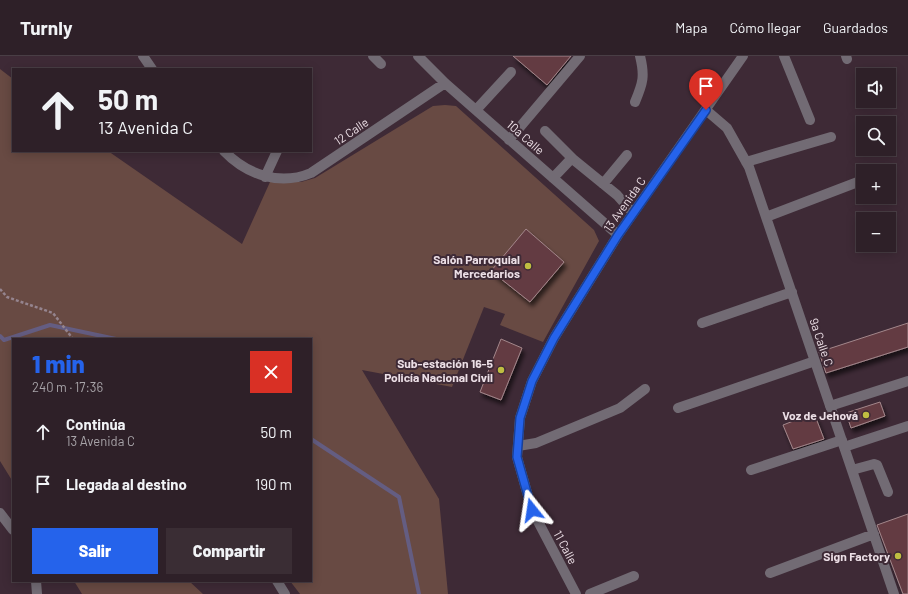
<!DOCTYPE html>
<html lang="es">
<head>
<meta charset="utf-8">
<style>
  :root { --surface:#2e2028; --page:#3a2d34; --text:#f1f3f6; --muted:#a7a3a8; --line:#493e45; --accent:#2563eb }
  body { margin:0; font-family:Barlow,sans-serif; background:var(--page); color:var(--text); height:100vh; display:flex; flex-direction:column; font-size:15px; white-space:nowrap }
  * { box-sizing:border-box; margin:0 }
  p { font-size:13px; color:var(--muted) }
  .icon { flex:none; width:22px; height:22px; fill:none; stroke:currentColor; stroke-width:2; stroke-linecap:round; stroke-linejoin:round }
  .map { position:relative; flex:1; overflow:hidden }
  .drawer { position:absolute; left:12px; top:282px; width:300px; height:244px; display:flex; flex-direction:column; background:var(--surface); border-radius:0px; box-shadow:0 2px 10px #0003,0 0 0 1px var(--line) }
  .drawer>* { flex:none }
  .banner { position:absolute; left:12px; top:12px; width:300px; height:84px; border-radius:0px; box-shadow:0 2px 10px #0003,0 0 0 1px var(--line); background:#2e2028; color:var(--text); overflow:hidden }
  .fabs { position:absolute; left:856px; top:12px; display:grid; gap:8px }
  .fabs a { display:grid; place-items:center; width:40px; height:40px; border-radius:0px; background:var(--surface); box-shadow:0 2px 10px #0003,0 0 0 1px var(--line); font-size:20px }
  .pin { position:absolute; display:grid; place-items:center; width:34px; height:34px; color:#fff; margin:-41px -17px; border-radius:50% 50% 50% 0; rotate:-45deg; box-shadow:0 0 4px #0007 }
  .pin .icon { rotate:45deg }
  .me { position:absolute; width:44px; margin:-22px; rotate:345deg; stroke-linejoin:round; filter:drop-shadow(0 0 3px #0008) }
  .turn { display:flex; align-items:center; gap:14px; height:84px; padding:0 20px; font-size:18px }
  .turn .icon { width:52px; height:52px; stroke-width:2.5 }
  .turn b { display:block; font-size:28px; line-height:34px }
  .round { display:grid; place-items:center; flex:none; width:42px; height:42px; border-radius:0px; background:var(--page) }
  .overview { display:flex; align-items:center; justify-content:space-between; height:68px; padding:0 20px }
  h1 { font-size:24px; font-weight:800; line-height:30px; color:var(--accent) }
  .cta { display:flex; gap:8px; margin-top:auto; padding:8px 20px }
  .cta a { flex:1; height:46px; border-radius:0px; background:var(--accent); color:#fff; font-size:16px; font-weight:800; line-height:46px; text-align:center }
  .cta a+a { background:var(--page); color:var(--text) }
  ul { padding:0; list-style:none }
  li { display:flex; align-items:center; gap:12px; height:52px; padding:0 20px }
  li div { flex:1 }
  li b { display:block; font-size:15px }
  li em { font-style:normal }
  header { display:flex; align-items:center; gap:24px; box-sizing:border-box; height:56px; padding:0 20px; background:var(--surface); border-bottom:1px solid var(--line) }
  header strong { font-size:19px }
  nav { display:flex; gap:22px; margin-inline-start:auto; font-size:14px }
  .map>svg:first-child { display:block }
  .green { fill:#684a43 }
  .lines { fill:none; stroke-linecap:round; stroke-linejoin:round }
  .stream { stroke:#645d82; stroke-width:4 }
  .building { fill:#633a42; stroke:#a3878b; filter:url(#shadow) }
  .path { stroke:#95848e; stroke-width:2.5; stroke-dasharray:3 2; stroke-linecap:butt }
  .minor { stroke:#726b74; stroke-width:10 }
  .route-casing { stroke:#184099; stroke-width:10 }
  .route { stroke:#2563eb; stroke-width:7 }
  .poi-dot { fill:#bfbe41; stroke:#3e2a36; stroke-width:1.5 }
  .labels { text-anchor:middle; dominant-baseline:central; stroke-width:4; stroke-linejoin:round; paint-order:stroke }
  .street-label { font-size:12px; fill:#ecdfe6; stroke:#3e2a36 }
  .poi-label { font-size:12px; font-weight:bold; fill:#ecdfe6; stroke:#3e2a36; text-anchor:end }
</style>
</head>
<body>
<header>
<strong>Turnly</strong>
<nav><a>Mapa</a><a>Cómo llegar</a><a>Guardados</a></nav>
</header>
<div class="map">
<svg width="908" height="538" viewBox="0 0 908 538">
  <defs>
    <filter id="shadow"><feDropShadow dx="2.5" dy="4.5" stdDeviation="2" flood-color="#0009"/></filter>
  </defs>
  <rect width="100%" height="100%" fill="#3e2a36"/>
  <path class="green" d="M0,13L13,23V95H108L242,188L270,126H301L315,122L433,50L445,49L456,50L594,174L599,185L543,286L500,269L505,258L484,251L452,331L362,314L439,443L448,538H300L290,525H311V283H13V426L0,405Z
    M74,525H189L203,538H82Z"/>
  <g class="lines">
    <path class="stream" d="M0,280L4,284L50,269L116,283
      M311,383L399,441L419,538"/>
  </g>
  <path class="building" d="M513,0H571L547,29Z
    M526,173L564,206L530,246L491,215Z
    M908,267V291L826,317L819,296Z
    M501,283L522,292L501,344L480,336Z
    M880,346L885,360L851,372L846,357Z
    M814,357L824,383L793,393L783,369Z
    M908,458V538H903L877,469Z"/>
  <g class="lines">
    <path class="path" d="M0,233L7,241L53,257L73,283"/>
    <path class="minor" d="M143,0L152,13
      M373,0L381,8
      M418,0L445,27L618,179
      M784,0L810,64
      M846,0L847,3
      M635,46C643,27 645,20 640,0
      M476,54L511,16
      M706,54L727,72L749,111L894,538
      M545,75L574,104L617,139L633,157
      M509,84L580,0
      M224,95C247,119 280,130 311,117L445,27
      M746,106L831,81
      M265,121L277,95
      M553,122L572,102
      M603,128L627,99
      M766,161L863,124
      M702,267L792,236
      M830,350L908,325
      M678,352L815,305
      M518,390L536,387L620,352L645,333
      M844,391L908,370
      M751,414L842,384
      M852,414L874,408L877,409L888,436
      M0,457L13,474
      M770,517L874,478
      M36,525L37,538
      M277,525L285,538
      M576,538L532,454L517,401L520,362L532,325L554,282L618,179L743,0
      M590,538L634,520"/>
  </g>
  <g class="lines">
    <g class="route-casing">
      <path id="route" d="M532,454L517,401L520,362L532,325L554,282L618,179L706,54"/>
    </g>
    <use href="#route" class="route"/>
  </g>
  <g class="poi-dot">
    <circle cx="528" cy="210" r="4"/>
    <circle cx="501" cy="314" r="4"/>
    <circle cx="866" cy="359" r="4"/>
    <circle cx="898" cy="500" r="4"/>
  </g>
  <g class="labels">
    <g class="street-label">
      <text transform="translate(351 75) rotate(-34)">12 Calle</text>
      <text transform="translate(526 81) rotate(41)">10a Calle</text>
      <text transform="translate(624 148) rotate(-55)">13 Avenida C</text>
      <text transform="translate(822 286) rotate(71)">9a Calle C</text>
      <text transform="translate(566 491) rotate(62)">11 Calle</text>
    </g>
    <g class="poi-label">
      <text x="520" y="203">Salón Parroquial<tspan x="520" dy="14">Mercedarios</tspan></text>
      <text x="493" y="307">Sub-estación 16-5<tspan x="493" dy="14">Policía Nacional Civil</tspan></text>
      <text x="858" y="359">Voz de Jehová</text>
      <text x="890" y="500">Sign Factory</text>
    </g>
  </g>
</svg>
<div class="fabs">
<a><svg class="icon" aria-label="sound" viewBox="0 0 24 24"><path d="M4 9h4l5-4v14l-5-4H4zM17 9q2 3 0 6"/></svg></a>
<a><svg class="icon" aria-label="search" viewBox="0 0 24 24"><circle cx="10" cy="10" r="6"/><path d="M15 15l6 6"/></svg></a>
<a>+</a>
<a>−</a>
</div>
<div class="pin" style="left:706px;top:54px;background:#d93025"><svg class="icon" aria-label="arrive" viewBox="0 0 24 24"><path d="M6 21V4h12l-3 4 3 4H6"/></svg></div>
<svg class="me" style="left:532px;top:454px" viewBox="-20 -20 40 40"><path d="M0-17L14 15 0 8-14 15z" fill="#2563eb" stroke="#fff" stroke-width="4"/></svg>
<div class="banner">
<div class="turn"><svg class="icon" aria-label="ahead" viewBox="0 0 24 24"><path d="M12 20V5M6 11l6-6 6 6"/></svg><div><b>50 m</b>13 Avenida C</div></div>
</div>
<section class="drawer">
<div class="overview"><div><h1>1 min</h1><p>240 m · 17:36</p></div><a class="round" style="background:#d93025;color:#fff"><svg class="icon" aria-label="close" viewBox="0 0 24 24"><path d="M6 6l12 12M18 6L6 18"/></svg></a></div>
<ul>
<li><svg class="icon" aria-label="ahead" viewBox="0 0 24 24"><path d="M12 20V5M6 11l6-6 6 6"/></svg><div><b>Continúa</b><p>13 Avenida C</p></div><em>50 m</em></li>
<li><svg class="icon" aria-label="arrive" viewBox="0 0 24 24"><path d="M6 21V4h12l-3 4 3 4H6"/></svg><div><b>Llegada al destino</b></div><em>190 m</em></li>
</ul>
<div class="cta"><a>Salir</a><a>Compartir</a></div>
</section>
</div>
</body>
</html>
